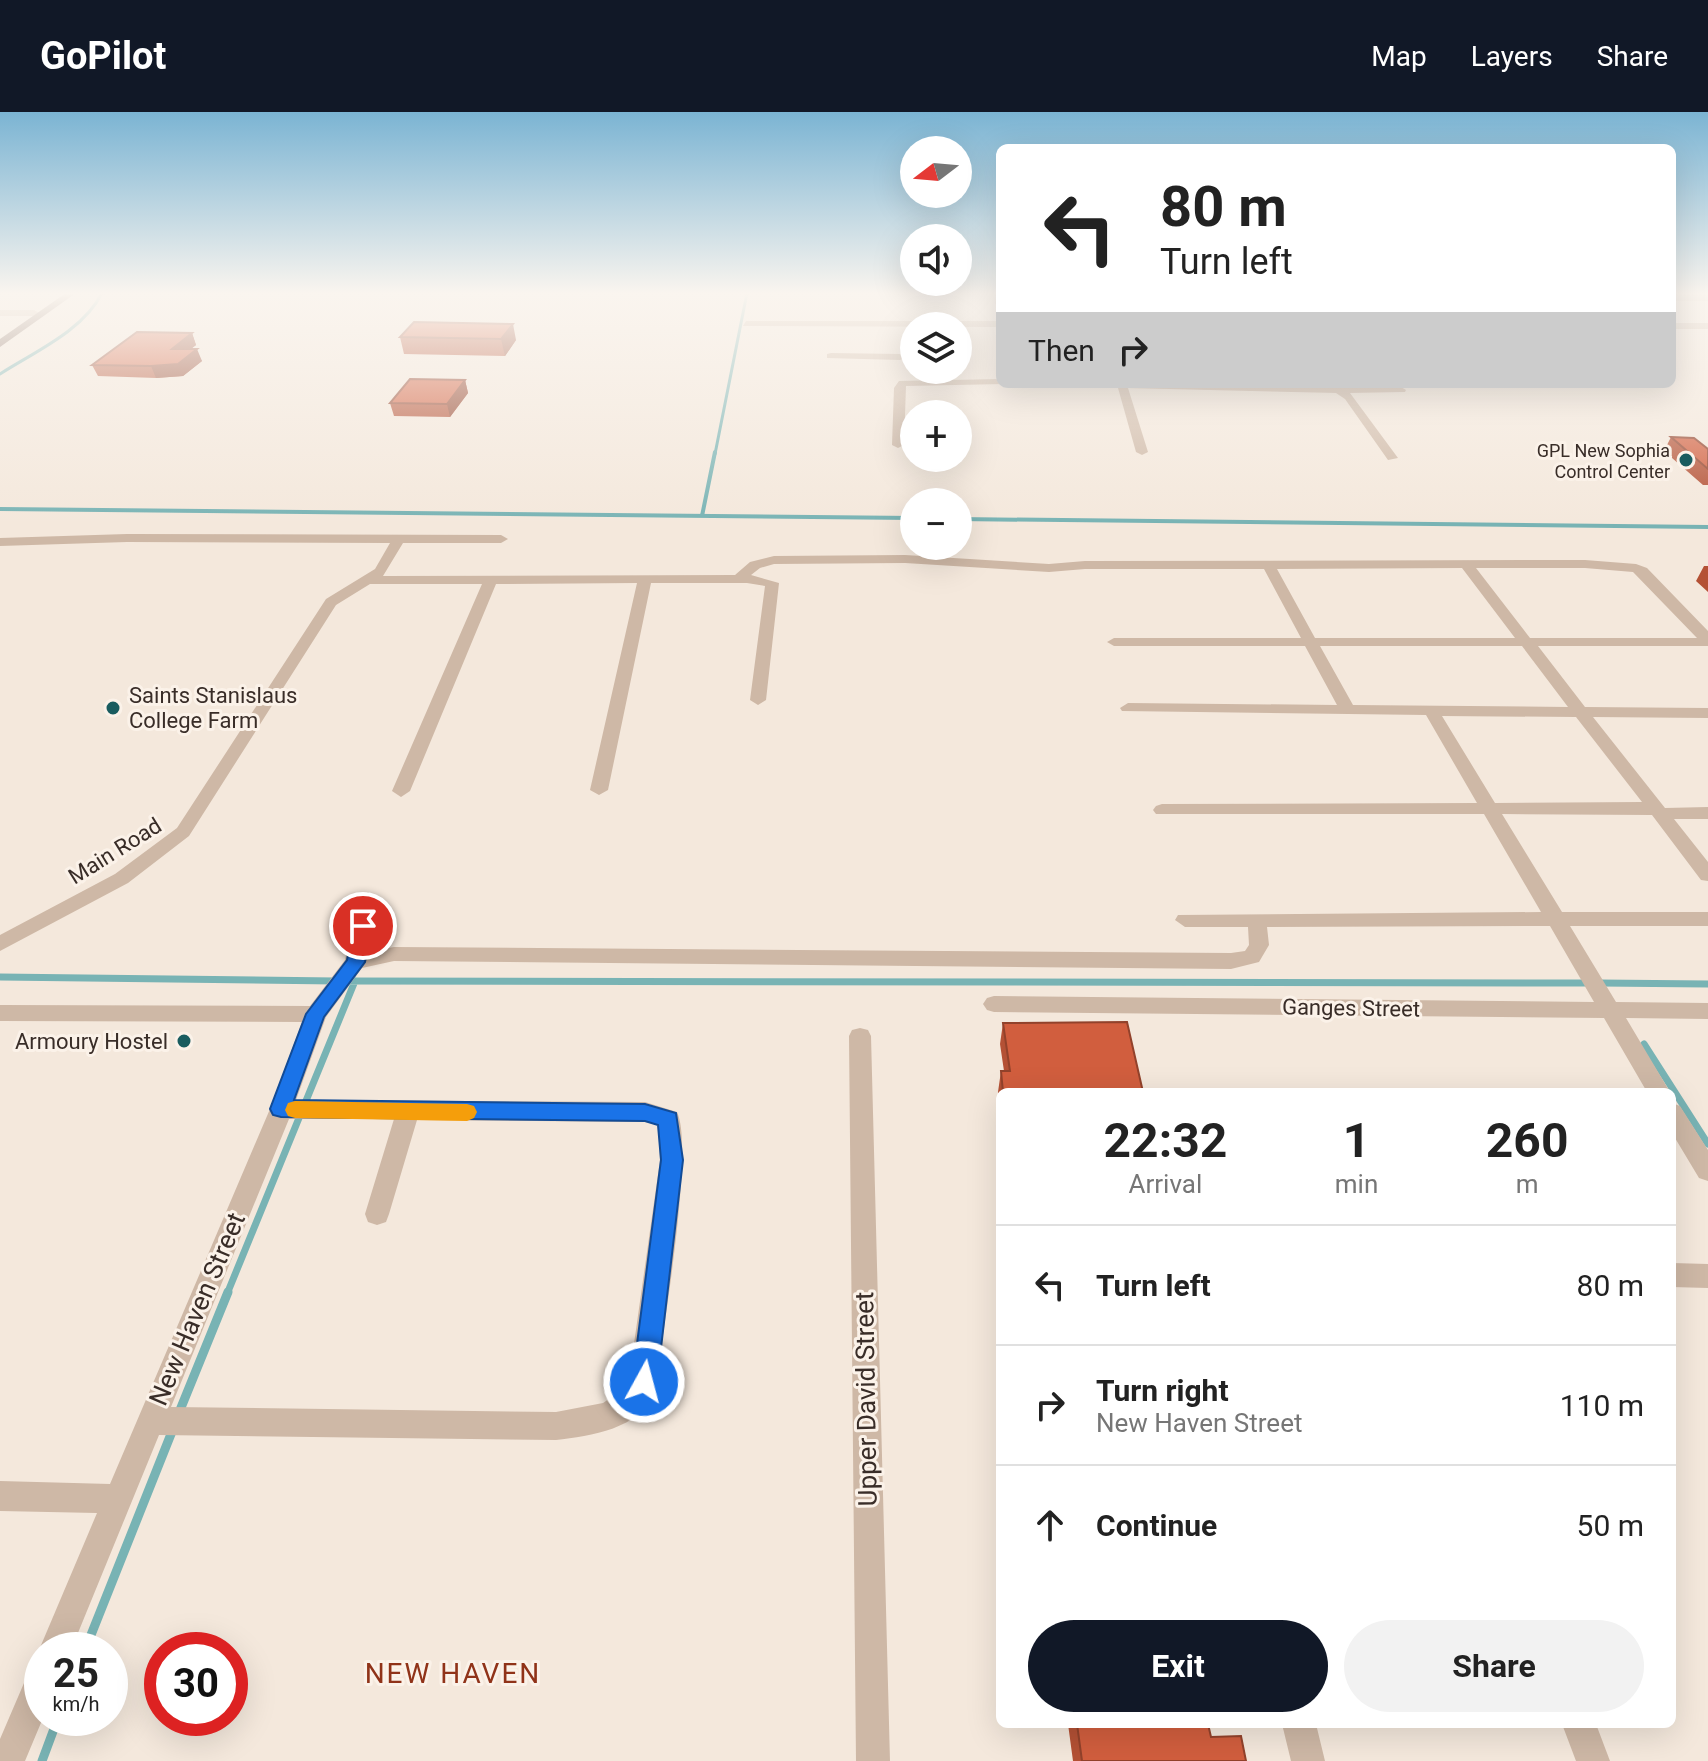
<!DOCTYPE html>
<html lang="en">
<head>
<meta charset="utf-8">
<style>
  :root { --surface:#fff; --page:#f2f2f2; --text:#222; --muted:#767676; --line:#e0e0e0; --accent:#111827 }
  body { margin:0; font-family:Roboto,sans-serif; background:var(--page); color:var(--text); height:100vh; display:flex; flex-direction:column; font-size:30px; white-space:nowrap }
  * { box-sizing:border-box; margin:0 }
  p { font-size:26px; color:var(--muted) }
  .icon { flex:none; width:44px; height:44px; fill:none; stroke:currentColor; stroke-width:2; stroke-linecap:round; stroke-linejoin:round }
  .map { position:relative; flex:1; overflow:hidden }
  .drawer { position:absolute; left:996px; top:976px; width:680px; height:640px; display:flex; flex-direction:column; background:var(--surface); border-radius:12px; box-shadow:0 8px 32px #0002 }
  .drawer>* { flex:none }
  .guide { position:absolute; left:996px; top:32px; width:680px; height:244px; border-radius:12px; box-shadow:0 8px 32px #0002; background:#fff; color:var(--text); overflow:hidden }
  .needle { width:52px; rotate:254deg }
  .tools { position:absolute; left:900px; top:24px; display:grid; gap:16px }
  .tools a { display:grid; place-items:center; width:72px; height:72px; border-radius:50%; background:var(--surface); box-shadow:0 8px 32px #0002; font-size:40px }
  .speed { position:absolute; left:24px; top:1520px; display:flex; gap:16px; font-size:40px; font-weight:700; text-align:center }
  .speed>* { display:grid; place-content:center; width:104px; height:104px; border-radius:50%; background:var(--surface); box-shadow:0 8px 32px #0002; line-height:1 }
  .speed small { font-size:20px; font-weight:400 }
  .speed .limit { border:12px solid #d22; background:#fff; color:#111 }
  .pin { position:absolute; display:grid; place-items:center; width:68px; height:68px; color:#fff; margin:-34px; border:4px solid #fff; border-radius:50%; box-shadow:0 2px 8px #0007 }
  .me { position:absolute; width:88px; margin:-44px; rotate:7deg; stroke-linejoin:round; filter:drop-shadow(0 0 6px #0008) }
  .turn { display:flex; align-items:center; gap:28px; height:168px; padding:0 32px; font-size:36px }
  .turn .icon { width:104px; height:104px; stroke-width:2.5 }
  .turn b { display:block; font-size:56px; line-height:68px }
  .then { display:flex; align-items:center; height:76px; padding:0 32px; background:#0003; gap:16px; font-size:30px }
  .eta { display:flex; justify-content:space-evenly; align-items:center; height:136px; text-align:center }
  .eta b { font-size:48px; font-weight:700; line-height:56px }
  .button { display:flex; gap:16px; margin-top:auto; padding:16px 32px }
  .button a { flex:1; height:92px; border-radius:48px; background:var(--accent); color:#fff; font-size:32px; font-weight:700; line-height:92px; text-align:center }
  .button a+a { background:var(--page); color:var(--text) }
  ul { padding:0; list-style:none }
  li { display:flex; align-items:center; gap:24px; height:120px; padding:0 32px; border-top:2px solid var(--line) }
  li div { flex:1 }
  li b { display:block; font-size:30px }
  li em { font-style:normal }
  header { display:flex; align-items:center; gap:48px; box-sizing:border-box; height:112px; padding:0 40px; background:var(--accent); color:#fff }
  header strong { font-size:38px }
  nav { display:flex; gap:44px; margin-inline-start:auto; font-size:28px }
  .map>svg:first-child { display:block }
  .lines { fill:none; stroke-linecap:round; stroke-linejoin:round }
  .stream-far3 { stroke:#78b3b4; stroke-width:3 }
  .stream-far2 { stroke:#78b3b4; stroke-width:4 }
  .stream-far1 { stroke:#78b3b4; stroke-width:7 }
  .stream { stroke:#78b3b4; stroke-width:9 }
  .minor { fill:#ceb8a6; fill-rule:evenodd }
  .major { fill:#7d6357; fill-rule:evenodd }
  .wall { fill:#b45135 }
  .shaded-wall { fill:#92422b }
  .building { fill:#d15e3e; stroke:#92422b; stroke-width:2 }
  .route { fill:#1a73e8; stroke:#114b97; stroke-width:2 }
  .slow { fill:#f59e0b }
  .poi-dot { fill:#195c5f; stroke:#fbf2e9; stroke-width:3 }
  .labels { text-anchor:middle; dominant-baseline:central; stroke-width:6; stroke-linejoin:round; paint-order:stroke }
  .far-poi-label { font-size:18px; fill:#392d28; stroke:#fbf2e9; text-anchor:end }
  .poi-label { font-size:22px; fill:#392d28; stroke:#fbf2e9; text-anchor:start }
  .street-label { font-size:22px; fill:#392d28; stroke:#fbf2e9 }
  .near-street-label { font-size:26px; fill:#392d28; stroke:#fbf2e9 }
  .near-neighbourhood-label { font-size:28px; letter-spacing:2px; fill:#903319; stroke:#fbf2e9 }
</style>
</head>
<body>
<header>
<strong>GoPilot</strong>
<nav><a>Map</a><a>Layers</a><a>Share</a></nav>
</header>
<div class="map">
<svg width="1708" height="1649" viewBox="0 0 1708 1649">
  <rect width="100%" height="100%" fill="#f4e8dc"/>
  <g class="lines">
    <path class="stream-far3" d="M0,262C34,240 83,219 102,181
      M715,342L747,181"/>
    <path class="stream-far2" d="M0,397L914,406
      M702,404L715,340
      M958,407L1708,415"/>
    <path class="stream-far1" d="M0,865L336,869
      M348,869L1588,871
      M1600,871L1708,872
      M1644,932L1708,1032
      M227,1182L355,869"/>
    <path class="stream" d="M178,1303L228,1180
      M85,1538L173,1317
      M42,1649L58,1606"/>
    <path class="minor" d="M993,181H1000V195L995,192Z
      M1672,183H1708V189H1672Z
      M0,198H34L39,201L34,204H0Z
      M746,209H1000V215L743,214Z
      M1672,211H1708V217H1672Z
      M831,241L900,242L905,245L900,248L827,246V242Z
      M1000,267V272H1004L906,274L904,333L898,336L892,333L894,276L899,269Z
      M1088,272L1401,275L1406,278L1405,280L1350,281L1398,346L1388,348L1345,287L1336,281L1128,276L1148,340L1142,343L1136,340L1118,276L1093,275Z
      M127,422L501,423L508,427L501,431H403L383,464L735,463L750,450L774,444L905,443L1049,452L1085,449L1585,448L1636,452L1647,456L1708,519V534H1538L1585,595L1708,596V606L1593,605L1665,696L1708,695V707H1674L1708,750V769L1701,768L1652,703L1502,702L1562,800H1708V814H1570L1616,890L1708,891V907L1626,906L1670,980H1647L1604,906L994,900L987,898L983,892L987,886L994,884L1594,890L1550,814L1267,815L1269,833L1259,850L1231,857L394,849L362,856L326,905L296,988L645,990L677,1000C695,1037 661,1229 655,1280C640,1317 591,1324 556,1328L159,1323L71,1538H42V1546L39,1538L97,1401L0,1399V1369L110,1372L270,997L302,910L0,909V893L310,894L345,848L358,787L368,780L378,787L367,840L394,835L1231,841L1245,839L1249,833L1248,815H1185L1175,808L1178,803L1541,800L1484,702H1156L1153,698L1156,694L1162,692L1477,691L1426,603L1122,599L1120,596L1128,591L1337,593L1305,534H1114L1107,530L1114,526H1301L1264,457H1085L1049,460L905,451L774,452L760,456L751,463L779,471L766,588L758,593L750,588L765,474L747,471H651L608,678L599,683L590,678L637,471L496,472L410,679L401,685L392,679L482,472H370L336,493L189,724L128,771L0,839V823L115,762L177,716L326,487L375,457L390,431L127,430L0,434V426ZM1462,456L1515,526H1315L1277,457ZM1476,456H1585L1633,460L1697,526H1530ZM1320,534H1522L1568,595L1353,593ZM1442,604L1576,605L1642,690L1495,691ZM289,1007H394L365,1102L368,1110L377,1113L386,1110L389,1102L417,1008L645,1010L658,1013L660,1048L628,1274L603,1291L556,1300L171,1295Z
      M860,916L868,918L871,924L890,1649H856L849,924L852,918Z
      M1672,991L1680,994L1708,1038V1069L1699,1066L1672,1021Z
      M1672,1151L1708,1152V1176L1672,1175Z
      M42,1553L43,1606L25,1649H0V1627L30,1557Z
      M1282,1612H1316L1325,1649H1291Z
      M1562,1612H1596L1610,1649H1576Z"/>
    <path class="major" d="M66,181H76L0,235V227Z"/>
  </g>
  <path class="wall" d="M192,221L196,233L191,237L202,249L183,264L156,266L98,264L92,253Z
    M400,225L516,228L505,244L404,242Z
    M465,268L468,281L450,305L394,304L390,291Z
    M1671,325L1708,337V373H1703L1664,339Z
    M1704,454H1708V480L1696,469Z
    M1003,911L1143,980H1000V1000L998,980L1001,959H1004L1000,932Z
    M1068,1612H1208L1211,1625L1246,1649H1073Z"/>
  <path class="shaded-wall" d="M513,212L516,228L505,244L501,227Z
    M192,221L196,233L176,248L172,237Z
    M197,237L202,249L183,264L156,266L151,254Z
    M465,268L468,281L450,305L447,292Z"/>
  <path class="building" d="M414,210L513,212L501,227L400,225Z
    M137,220L192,221L172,237H197L178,252L151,254L92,253Z
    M410,267L465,268L447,292L390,291Z
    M1671,325L1694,326L1708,337V357Z
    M1127,910L1143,980H1003L1001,959H1010L1003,911Z
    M1077,1612H1208L1211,1625L1241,1624L1246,1649H1082Z"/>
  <linearGradient id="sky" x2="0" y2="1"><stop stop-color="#7bb4d3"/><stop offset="0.44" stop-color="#faf5ef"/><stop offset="1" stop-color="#faf5ef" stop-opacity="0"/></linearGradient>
  <rect width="1708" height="412" fill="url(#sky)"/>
  <path class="route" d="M363,807L372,814L365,850L324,905L294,988L645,992L676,1001L683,1048L657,1270L653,1279L644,1283L635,1279L632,1270L661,1048L658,1013L645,1009L281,1005L273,1003L270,997L306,902L347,848L354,814Z"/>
  <path class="slow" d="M295,989L467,992L474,994L477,1000L474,1006L467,1009L295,1006L288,1004L285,998L288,991Z"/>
  <g class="poi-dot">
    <circle cx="1686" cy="348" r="8"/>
    <circle cx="113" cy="596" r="8"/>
    <circle cx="184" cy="929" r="8"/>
  </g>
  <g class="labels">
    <g class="far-poi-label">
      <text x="1670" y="338">GPL New Sophia<tspan x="1670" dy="21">Control Center</tspan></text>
    </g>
    <g class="poi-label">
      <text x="129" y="583">Saints Stanislaus<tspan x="129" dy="25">College Farm</tspan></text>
      <text x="168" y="929" text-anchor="end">Armoury Hostel</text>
    </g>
    <g class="street-label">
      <text transform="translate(115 739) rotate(-32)">Main Road</text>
      <text transform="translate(1351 896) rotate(1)">Ganges Street</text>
    </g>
    <g class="near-street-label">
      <text transform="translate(197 1197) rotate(-67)">New Haven Street</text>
      <text transform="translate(866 1287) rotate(-91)">Upper David Street</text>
    </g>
    <g class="near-neighbourhood-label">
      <text x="453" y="1561">NEW HAVEN</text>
    </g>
  </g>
</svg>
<div class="tools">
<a><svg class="needle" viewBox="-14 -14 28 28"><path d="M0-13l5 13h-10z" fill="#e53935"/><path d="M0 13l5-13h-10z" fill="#767676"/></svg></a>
<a><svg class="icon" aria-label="sound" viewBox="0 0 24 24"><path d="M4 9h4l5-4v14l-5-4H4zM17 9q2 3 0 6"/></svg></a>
<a><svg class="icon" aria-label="layers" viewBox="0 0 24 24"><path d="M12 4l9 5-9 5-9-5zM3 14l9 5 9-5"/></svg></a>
<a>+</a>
<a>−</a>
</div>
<div class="speed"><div>25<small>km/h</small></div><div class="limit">30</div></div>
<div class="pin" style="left:363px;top:814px;background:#d93025"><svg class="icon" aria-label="arrive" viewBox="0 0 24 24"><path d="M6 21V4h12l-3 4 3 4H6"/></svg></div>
<svg class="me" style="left:644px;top:1270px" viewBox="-20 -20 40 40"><circle r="17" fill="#1a73e8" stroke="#fff" stroke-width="3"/><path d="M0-11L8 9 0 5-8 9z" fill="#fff"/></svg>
<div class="guide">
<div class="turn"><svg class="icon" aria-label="left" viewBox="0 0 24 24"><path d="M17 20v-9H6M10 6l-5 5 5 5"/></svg><div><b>80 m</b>Turn left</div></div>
<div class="then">Then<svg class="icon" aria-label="right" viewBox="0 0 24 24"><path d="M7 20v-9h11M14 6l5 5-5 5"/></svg></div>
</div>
<section class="drawer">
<div class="eta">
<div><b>22:32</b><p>Arrival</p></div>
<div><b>1</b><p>min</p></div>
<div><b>260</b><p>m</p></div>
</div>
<ul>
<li><svg class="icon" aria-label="left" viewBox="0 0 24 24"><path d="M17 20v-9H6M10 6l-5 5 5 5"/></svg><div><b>Turn left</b></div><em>80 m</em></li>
<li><svg class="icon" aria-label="right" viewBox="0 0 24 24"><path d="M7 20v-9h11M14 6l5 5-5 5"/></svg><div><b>Turn right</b><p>New Haven Street</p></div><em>110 m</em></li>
<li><svg class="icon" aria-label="ahead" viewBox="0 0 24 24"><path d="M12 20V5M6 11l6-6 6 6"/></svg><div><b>Continue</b></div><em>50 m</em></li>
</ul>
<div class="button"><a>Exit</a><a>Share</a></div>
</section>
</div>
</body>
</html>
